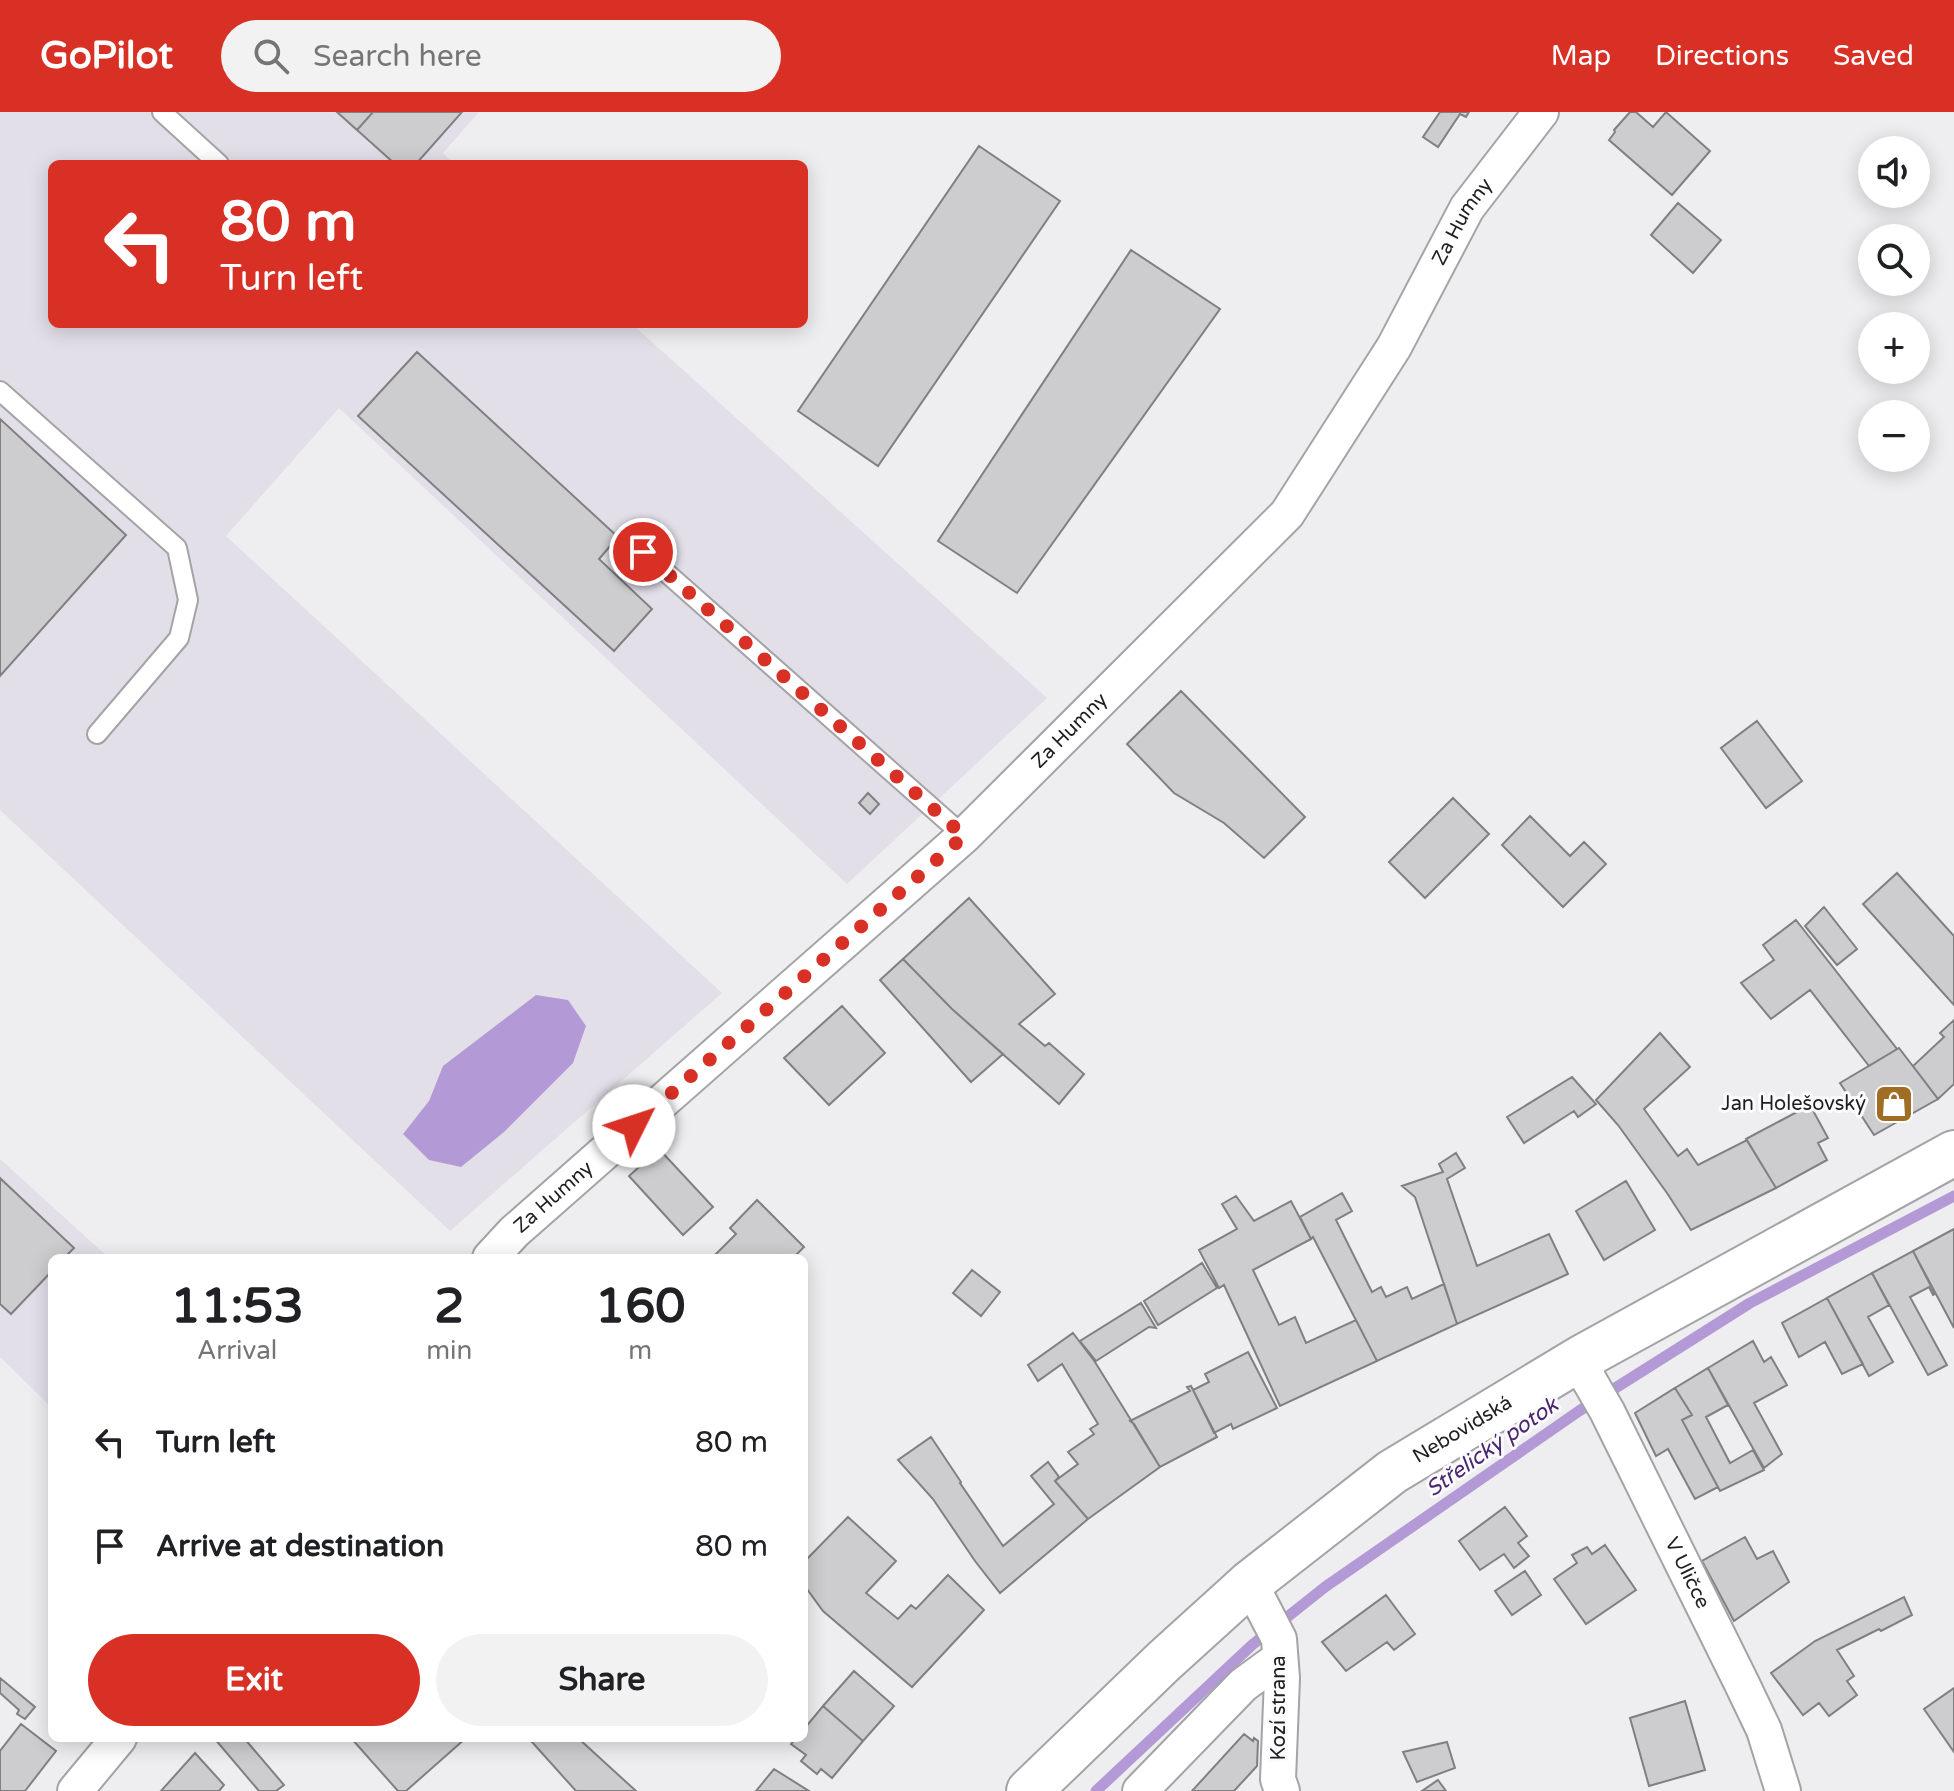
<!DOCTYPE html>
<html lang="en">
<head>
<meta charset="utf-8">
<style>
  :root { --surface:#fff; --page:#f2f2f2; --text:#202124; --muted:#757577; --accent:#d93025 }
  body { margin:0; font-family:"Varela Round",sans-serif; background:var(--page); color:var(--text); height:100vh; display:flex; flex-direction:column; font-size:30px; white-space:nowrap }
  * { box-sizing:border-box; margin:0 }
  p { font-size:26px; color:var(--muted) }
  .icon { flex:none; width:44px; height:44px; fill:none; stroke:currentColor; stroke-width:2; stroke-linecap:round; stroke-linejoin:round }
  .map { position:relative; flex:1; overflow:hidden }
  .details { position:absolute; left:48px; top:1142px; width:760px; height:488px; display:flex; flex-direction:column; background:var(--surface); border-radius:12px; box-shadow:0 4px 20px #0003 }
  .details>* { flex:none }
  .top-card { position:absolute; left:48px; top:48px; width:760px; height:168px; border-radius:12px; box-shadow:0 4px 20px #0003; background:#d93025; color:#fff; overflow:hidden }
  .tools { position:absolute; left:1858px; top:24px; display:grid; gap:16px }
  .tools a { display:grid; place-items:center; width:72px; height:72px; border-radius:50%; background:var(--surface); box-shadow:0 4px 20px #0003; font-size:40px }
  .pin { position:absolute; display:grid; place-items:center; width:68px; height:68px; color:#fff; margin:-34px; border:4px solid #fff; border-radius:50%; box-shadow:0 2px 8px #0007 }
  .me { position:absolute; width:88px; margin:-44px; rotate:49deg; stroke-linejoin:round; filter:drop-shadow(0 0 6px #0008) }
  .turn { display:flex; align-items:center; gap:28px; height:168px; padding:0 40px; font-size:36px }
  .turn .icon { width:104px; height:104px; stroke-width:2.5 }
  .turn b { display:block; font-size:56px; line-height:68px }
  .eta { display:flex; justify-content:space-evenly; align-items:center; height:136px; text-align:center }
  .eta b { font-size:48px; font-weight:700; line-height:56px }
  .primary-button { display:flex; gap:16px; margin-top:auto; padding:16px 40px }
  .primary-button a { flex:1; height:92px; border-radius:48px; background:var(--accent); color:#fff; font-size:32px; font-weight:700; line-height:92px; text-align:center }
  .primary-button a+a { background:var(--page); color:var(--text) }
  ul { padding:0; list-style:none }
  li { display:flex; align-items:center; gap:24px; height:104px; padding:0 40px }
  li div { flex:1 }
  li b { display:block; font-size:30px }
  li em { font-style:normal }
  header { display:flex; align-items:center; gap:48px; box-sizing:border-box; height:112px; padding:0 40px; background:var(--accent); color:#fff }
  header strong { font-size:38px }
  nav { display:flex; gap:44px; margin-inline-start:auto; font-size:28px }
  .search { width:560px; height:72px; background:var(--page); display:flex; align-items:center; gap:20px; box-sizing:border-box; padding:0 28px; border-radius:44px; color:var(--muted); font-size:30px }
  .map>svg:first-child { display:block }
  .built { fill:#e2dfe9 }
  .water { fill:#b39ad6 }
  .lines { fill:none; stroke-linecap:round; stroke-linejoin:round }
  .stream { stroke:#b39ad6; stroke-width:11 }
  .building { fill:#cdcccf; stroke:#807f82; stroke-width:2 }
  .service-casing { stroke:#a4a3a6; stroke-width:22 }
  .minor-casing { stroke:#a4a3a6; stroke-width:38 }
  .tertiary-casing { stroke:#a4a3a6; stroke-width:48 }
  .service { stroke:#fff; stroke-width:18 }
  .minor { stroke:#fff; stroke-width:34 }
  .tertiary { stroke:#fff; stroke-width:44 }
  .route { stroke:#d93025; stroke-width:14; stroke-dasharray:0 25.2 }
  .labels { text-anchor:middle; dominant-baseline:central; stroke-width:6; stroke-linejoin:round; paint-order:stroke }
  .street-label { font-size:20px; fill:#1f1e20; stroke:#fbfafd }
  .poi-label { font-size:20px; fill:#1f1e20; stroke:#fbfafd; text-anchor:end }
  .water-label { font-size:22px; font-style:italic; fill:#49266e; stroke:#fbfafd }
</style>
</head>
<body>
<header>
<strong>GoPilot</strong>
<div class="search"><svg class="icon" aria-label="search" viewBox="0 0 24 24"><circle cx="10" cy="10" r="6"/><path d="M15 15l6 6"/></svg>Search here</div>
<nav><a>Map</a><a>Directions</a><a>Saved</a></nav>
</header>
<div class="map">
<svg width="1954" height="1679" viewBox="0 0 1954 1679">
  <rect width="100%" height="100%" fill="#eeedf0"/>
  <path class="built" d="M0,0H479L443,41L454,52H52V212H632L1047,586L847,772L339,296L226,424L722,881L450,1119L0,698Z
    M0,1047L109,1146H52V1296L0,1245Z"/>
  <path class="water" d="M536,883L568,888L586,914L573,951L504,1020L461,1055L429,1048L403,1022L429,989L443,954Z"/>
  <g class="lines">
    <path class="stream" d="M1096,1679L1252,1533L1325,1475L1579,1299L1750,1191L1954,1084"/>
  </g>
  <path class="building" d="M337,0H373L357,18Z
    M373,0H462L416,52H395L357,18Z
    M1440,0H1469L1466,5L1460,2L1438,35L1423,25Z
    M1630,0H1636L1653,15L1666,0L1710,39L1672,83L1609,28L1615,20L1614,18Z
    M979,34L1060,89L878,354L798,299Z
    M1678,91L1721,128L1693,161L1651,123Z
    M1131,138L1220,197L1017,481L938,429Z
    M417,240L618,425L599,447L652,497L614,539L358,304Z
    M0,307L126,423L0,564Z
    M1181,579L1305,705L1264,746L1224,711L1174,681L1127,632Z
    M1757,609L1802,669L1766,696L1721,636Z
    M868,681L879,692L870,702L859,691Z
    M1453,686L1489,722L1425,786L1389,750Z
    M1530,704L1570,744L1584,730L1606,752L1563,795L1502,733Z
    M1897,761L1954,824V893L1863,792Z
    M969,786L1055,882L1019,912L1045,934L1049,931L1084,962L1059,992L952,897L903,847Z
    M1824,795L1857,837L1837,853L1805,814Z
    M1796,808L1897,937L1869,954L1810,878L1771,907L1741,871L1774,848L1763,833Z
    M903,847L952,897L1003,942L971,970L880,868Z
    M842,894L885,941L829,993L784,946Z
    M1954,908V972L1938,987L1913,954L1944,925L1940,921Z
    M1660,921L1690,955L1644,997L1678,1044L1687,1037L1698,1053L1747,1028L1776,1076L1691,1118L1667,1081L1618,1013L1596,988Z
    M1899,936L1938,987L1874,1023L1840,971Z
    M1572,965L1596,992L1578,1005L1574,999L1524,1031L1507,1005Z
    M1810,993L1828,1026L1818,1031L1827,1048L1776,1076L1746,1027Z
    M659,1037L713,1095L683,1123L629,1064Z
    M1456,1041L1465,1056L1447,1067L1477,1154L1549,1122L1568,1162L1457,1212L1415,1085L1402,1074L1443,1060L1439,1052Z
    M0,1066L74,1136L64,1146H52V1159L11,1202L0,1192Z
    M1626,1069L1655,1118L1604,1148L1576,1099Z
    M1342,1081L1352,1099L1336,1108L1372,1180L1381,1175L1386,1185L1407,1175L1412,1187L1444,1172L1457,1212L1377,1249L1313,1125L1311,1127L1300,1105Z
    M1236,1084L1254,1109L1291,1089L1311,1127L1253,1158L1279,1213L1295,1205L1306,1231L1356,1208L1377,1249L1280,1294L1224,1173L1219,1176L1199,1138L1237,1117L1222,1092Z
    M757,1088L804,1135L793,1146H712L736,1122L730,1116Z
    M1954,1117V1216L1913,1139Z
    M1913,1139L1935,1182L1933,1183L1929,1175L1910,1185L1947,1253L1928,1263L1872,1161Z
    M1202,1151L1217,1176L1158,1213L1144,1189Z
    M972,1158L1000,1180L981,1204L953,1181Z
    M1872,1161L1889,1193L1868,1205L1893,1250L1869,1264L1827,1186Z
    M1827,1186L1863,1252L1842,1262L1825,1230L1799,1245L1782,1211Z
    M1141,1191L1156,1216L1149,1215L1096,1249L1080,1229Z
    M1073,1221L1095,1250L1160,1355L1088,1407L1055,1369L1078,1352L1068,1340L1094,1322L1090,1317L1098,1312L1062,1252L1038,1269L1028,1253Z
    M1753,1229L1764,1250L1771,1245L1787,1273L1754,1291L1782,1342L1764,1356L1708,1256Z
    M1248,1240L1277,1296L1233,1317L1231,1312L1214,1321L1193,1278L1209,1270L1205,1262Z
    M1708,1256L1728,1293L1706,1305L1730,1351L1753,1338L1764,1358L1720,1379L1682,1308L1692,1303L1675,1276Z
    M1191,1274L1217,1325L1160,1355L1134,1312L1130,1309L1190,1279L1187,1275Z
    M1675,1276L1692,1303L1682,1308L1718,1375L1695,1387L1668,1337L1656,1344L1635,1301Z
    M931,1325L961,1370L960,1371L1003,1434L1054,1392L1031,1364L1048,1350L1059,1365L1055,1369L1088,1407L1000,1481L975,1449L933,1387L898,1348Z
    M1505,1395L1527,1424L1518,1431L1529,1444L1514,1456L1504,1442L1480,1458L1459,1429Z
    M848,1405L896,1449L866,1481L898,1507L911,1493L916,1497L948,1463L984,1498L912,1575L823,1499L804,1473V1450Z
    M1745,1425L1757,1447L1773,1439L1789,1470L1734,1509L1702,1449Z
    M1605,1433L1636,1478L1586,1512L1554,1467L1577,1451L1572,1443L1587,1435L1592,1442Z
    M1525,1459L1541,1483L1512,1503L1495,1479Z
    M1386,1483L1415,1522L1394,1538L1387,1530L1346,1559L1322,1530Z
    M1904,1485L1912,1503L1881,1519L1879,1517L1837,1538L1854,1564L1847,1569L1857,1583L1829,1604L1819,1591L1803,1603L1771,1561L1815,1529Z
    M854,1559L894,1594L863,1629L823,1594Z
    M0,1566L35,1595L25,1607L17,1602L19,1598L0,1581Z
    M1954,1576V1640L1924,1597Z
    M1685,1589L1705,1658L1649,1674L1630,1606Z
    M823,1594L863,1629L832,1666L821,1657L817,1662L801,1649L806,1643L791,1632L796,1626H804V1617Z
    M21,1612L56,1639L25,1679H0V1639Z
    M1244,1622L1253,1629L1254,1626L1258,1629L1257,1654L1234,1679H1192Z
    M214,1626H244L284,1673L276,1679H259Z
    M351,1626H466L406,1679H398Z
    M536,1626H578L636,1679H576L532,1630Z
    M1447,1630L1455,1656L1417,1670L1403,1640Z
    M195,1641L224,1673L219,1679H161Z
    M774,1657L809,1679H756Z
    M1438,1668L1446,1679H1422Z"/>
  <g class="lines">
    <g class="service-casing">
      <path id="service" d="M162,0L219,52
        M0,279L177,436L188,488L179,526L97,622
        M643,440L964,724"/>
    </g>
    <g class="minor-casing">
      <g id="minor">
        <path id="s1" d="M490,1146L514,1120L964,724L1287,402L1394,235L1467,96L1541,0"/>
        <path id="s2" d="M1581,1246L1589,1268L1607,1299L1742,1572L1764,1618L1783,1679"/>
        <path d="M1250,1471L1279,1527L1282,1566L1278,1667L1282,1679"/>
        <path d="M75,1679L119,1626"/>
        <path d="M1140,1679L1243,1573L1280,1546"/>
      </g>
    </g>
    <g class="tertiary-casing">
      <g id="tertiary">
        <path id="s3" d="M1029,1679L1164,1549L1250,1471L1392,1360L1581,1246L1954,1041"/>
      </g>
    </g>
    <use href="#service" class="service"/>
    <use href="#minor" class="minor"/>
    <use href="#tertiary" class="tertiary"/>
  </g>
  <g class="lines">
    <path class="route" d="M634,1014L964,724L643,440"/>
  </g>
  <defs>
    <g id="shop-square" transform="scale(2)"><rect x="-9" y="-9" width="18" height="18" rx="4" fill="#9f6d23" stroke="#fbfafd"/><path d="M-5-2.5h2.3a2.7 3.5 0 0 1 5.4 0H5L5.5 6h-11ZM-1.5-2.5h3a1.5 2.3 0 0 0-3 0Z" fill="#fff"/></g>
  </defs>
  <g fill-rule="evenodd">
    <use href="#shop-square" x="1894" y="992"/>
  </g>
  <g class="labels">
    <g class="street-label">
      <text stroke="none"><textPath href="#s1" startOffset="1432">Za Humny</textPath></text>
      <text stroke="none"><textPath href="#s1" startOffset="784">Za Humny</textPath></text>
      <text stroke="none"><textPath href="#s1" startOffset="88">Za Humny</textPath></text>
      <text stroke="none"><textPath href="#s3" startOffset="566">Nebovidská</textPath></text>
      <text stroke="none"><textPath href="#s2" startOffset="240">V Uličce</textPath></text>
      <text transform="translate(1279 1596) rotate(-90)">Kozí strana</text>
    </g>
    <g class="poi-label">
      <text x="1866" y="992">Jan Holešovský</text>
    </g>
    <g class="water-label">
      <text transform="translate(1492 1335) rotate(-35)">Střelický potok</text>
    </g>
  </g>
</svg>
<div class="tools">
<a><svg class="icon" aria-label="sound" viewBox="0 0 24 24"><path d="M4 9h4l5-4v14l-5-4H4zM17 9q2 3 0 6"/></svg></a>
<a><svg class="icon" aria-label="search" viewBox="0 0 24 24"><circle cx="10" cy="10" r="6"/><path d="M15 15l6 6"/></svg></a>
<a>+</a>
<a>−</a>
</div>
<div class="pin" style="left:643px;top:440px;background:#d93025"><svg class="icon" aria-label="arrive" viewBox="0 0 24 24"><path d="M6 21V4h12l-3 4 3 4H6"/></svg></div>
<svg class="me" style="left:634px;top:1014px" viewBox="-20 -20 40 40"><circle r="19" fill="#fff"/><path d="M0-13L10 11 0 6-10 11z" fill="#d93025"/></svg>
<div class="top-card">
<div class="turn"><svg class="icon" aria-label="left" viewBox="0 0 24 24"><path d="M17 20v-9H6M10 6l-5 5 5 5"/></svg><div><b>80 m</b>Turn left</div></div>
</div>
<section class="details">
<div class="eta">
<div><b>11:53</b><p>Arrival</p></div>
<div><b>2</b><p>min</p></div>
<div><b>160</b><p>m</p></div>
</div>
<ul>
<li><svg class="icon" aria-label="left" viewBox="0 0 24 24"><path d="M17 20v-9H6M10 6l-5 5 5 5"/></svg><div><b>Turn left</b></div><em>80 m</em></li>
<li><svg class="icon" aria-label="arrive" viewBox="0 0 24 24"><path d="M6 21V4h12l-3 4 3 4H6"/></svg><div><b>Arrive at destination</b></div><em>80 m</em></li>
</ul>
<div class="primary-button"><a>Exit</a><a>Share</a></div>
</section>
</div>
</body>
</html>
